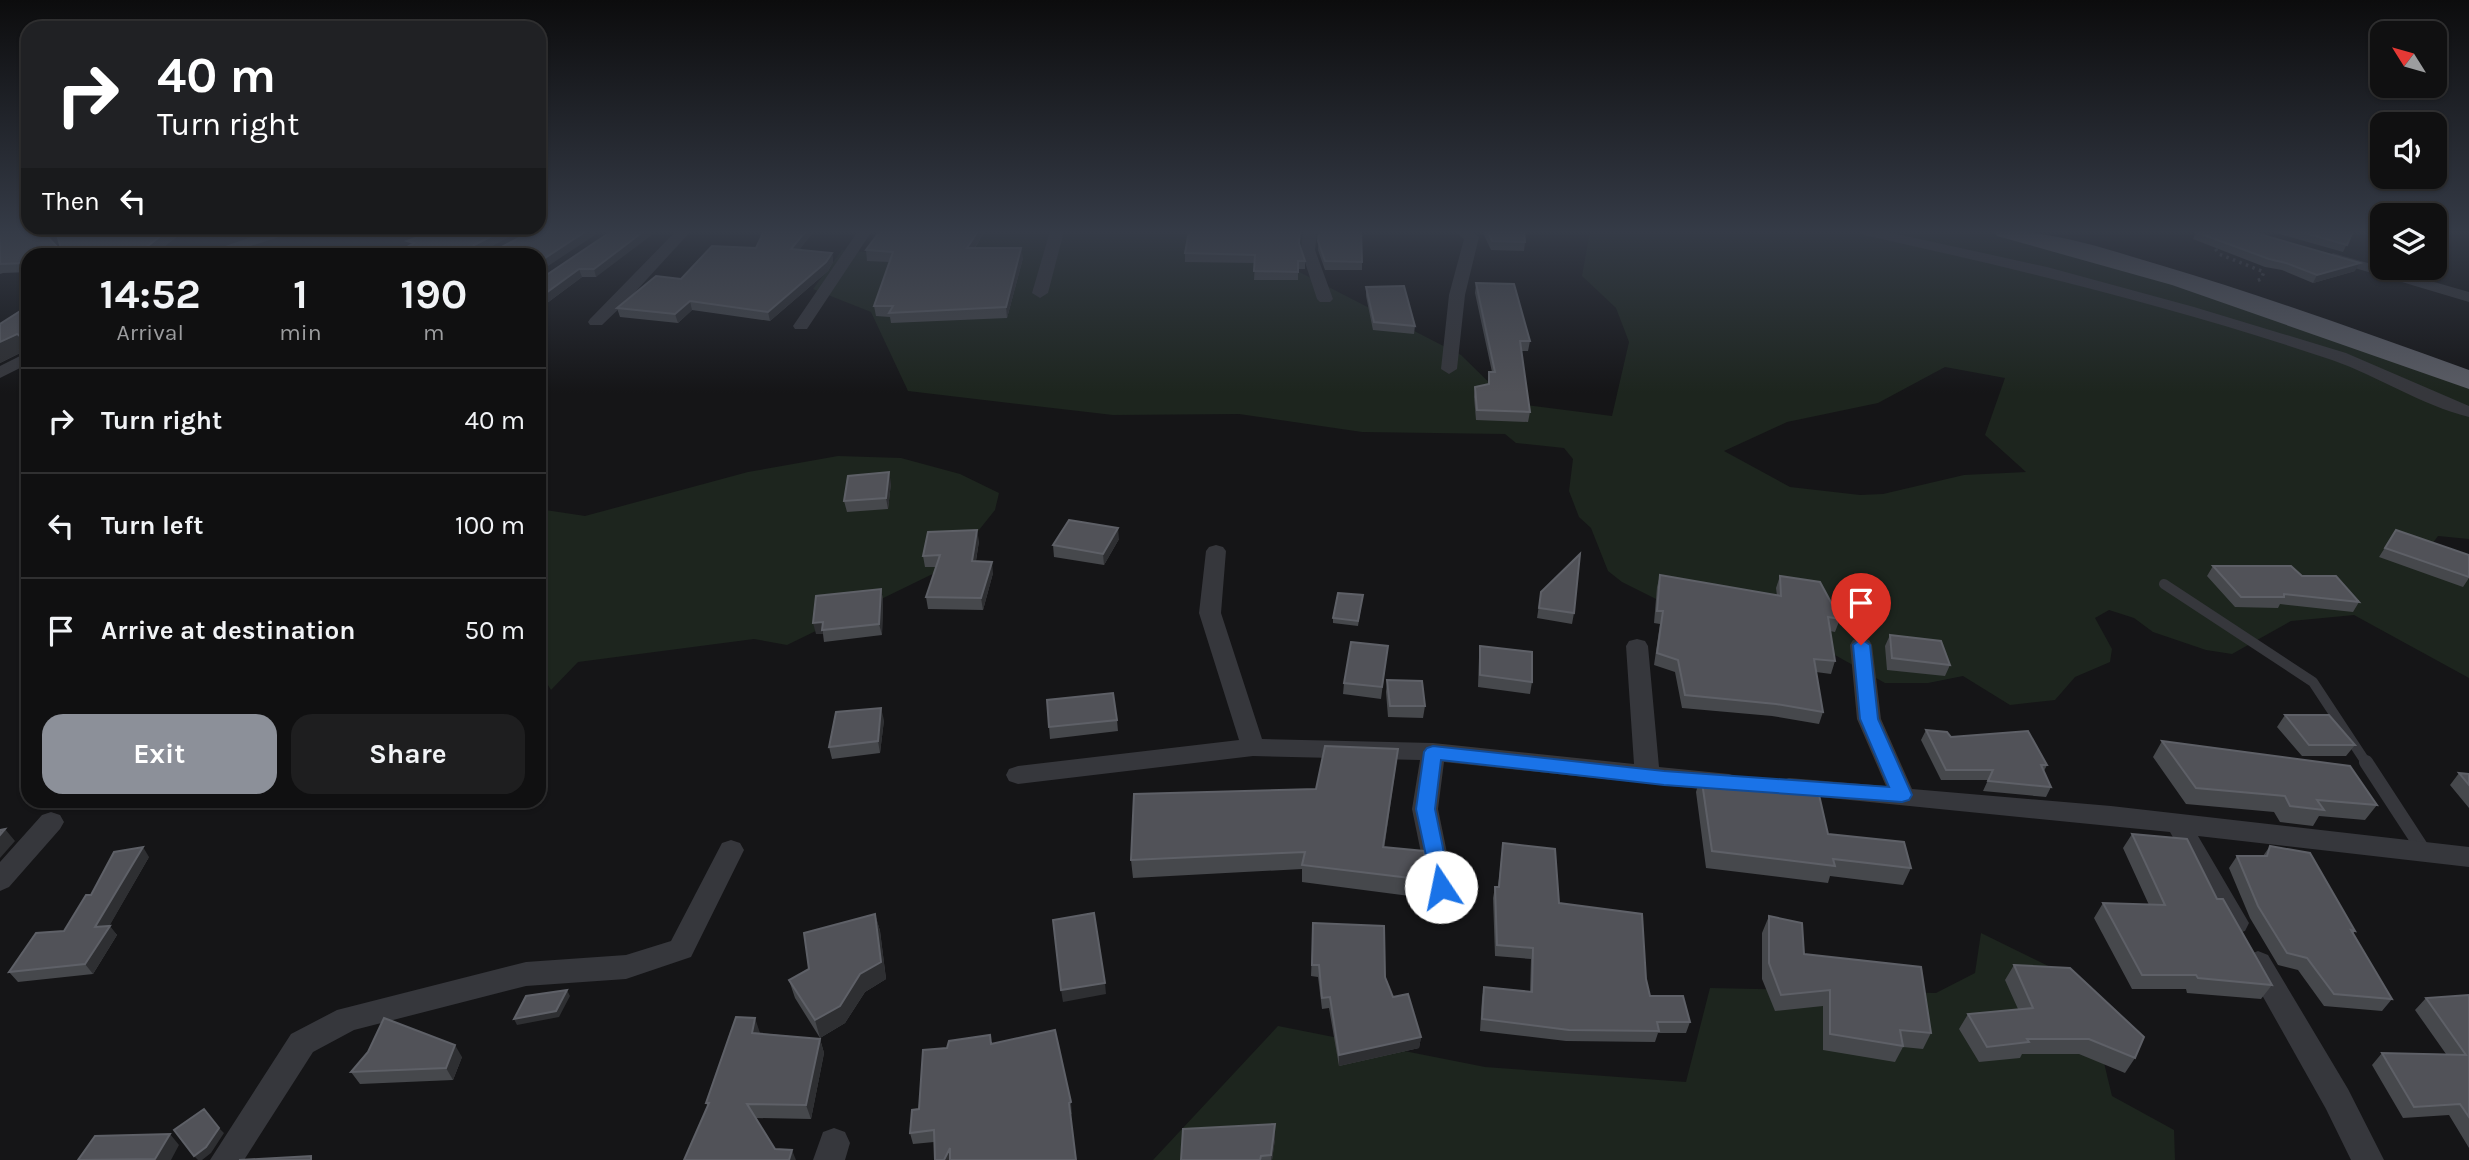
<!DOCTYPE html>
<html lang="en">
<head>
<meta charset="utf-8">
<style>
  :root { --surface:#101011; --page:#1e1e1f; --text:#f1f3f6; --muted:#9c9d9f; --line:#303031; --accent:#8c9099 }
  body { margin:0; font-family:Karla,sans-serif; background:var(--page); color:var(--text); height:100vh; display:flex; flex-direction:column; font-size:26px; white-space:nowrap }
  * { box-sizing:border-box; margin:0 }
  p { font-size:23px; color:var(--muted) }
  .icon { flex:none; width:38px; height:38px; fill:none; stroke:currentColor; stroke-width:2; stroke-linecap:round; stroke-linejoin:round }
  .map { position:relative; flex:1; overflow:hidden }
  .sheet { position:absolute; left:21px; top:248px; width:525px; height:560px; display:flex; flex-direction:column; background:var(--surface); border-radius:21px; box-shadow:0 2px 5px #0004,0 0 0 2px var(--line) }
  .sheet>* { flex:none }
  .top-card { position:absolute; left:21px; top:21px; width:525px; height:214px; border-radius:21px; box-shadow:0 2px 5px #0004,0 0 0 2px var(--line); background:#202124; color:#fff; overflow:hidden }
  .needle { width:46px; rotate:307deg }
  .fabs { position:absolute; left:2370px; top:21px; display:grid; gap:14px }
  .fabs a { display:grid; place-items:center; width:77px; height:77px; border-radius:14px; background:var(--surface); box-shadow:0 2px 5px #0004,0 0 0 2px var(--line); font-size:35px }
  .pin { position:absolute; display:grid; place-items:center; width:60px; height:60px; color:#fff; margin:-72px -30px; border-radius:50% 50% 50% 0; rotate:-45deg; box-shadow:0 0 7px #0007 }
  .pin .icon { rotate:45deg }
  .me { position:absolute; width:77px; margin:-38px; rotate:349deg; stroke-linejoin:round; filter:drop-shadow(0 0 5px #0008) }
  .turn { display:flex; align-items:center; gap:24px; height:147px; padding:0 21px; font-size:32px }
  .turn .icon { width:91px; height:91px; stroke-width:2.5 }
  .turn b { display:block; font-size:49px; line-height:60px }
  .then { display:flex; align-items:center; height:66px; padding:0 21px; background:#0003; gap:14px; font-size:26px }
  .eta { display:flex; justify-content:space-evenly; align-items:center; height:119px; text-align:center }
  .eta b { font-size:42px; font-weight:700; line-height:49px }
  .button { display:flex; gap:14px; margin-top:auto; padding:14px 21px }
  .button a { flex:1; height:80px; border-radius:21px; background:var(--accent); color:#fff; font-size:28px; font-weight:700; line-height:80px; text-align:center }
  .button a+a { background:var(--page); color:var(--text) }
  ul { padding:0; list-style:none }
  li { display:flex; align-items:center; gap:21px; height:105px; padding:0 21px; border-top:2px solid var(--line) }
  li div { flex:1 }
  li b { display:block; font-size:26px }
  li em { font-style:normal }
  .map>svg:first-child { display:block }
  .green { fill:#1d251e; fill-rule:evenodd }
  .lines { fill:none; stroke-linecap:round; stroke-linejoin:round }
  .path { stroke:#3c3e43; stroke-width:3.5; stroke-dasharray:2.5 4.5; stroke-linecap:butt }
  .service-far1 { stroke:#36373c; stroke-width:10 }
  .service { stroke:#36373c; stroke-width:14 }
  .minor { fill:#36373c; fill-rule:evenodd }
  .trunk { fill:#5a5c64; fill-rule:evenodd }
  .wall { fill:#46484c }
  .shaded-wall { fill:#2e2f32 }
  .building { fill:#515258; stroke:#5e6067; stroke-width:2 }
  .route { fill:#1a73e8; stroke:#114b97; stroke-width:2 }
</style>
</head>
<body>
<div class="map">
<svg width="2469" height="1160" viewBox="0 0 2469 1160">
  <rect width="100%" height="100%" fill="#151517"/>
  <path class="green" d="M904,231H1333L1276,260L1461,355L1510,403L1612,416L1629,342L1616,308L1582,276L1590,231H2008L2256,304L2469,378V539L2438,536L2421,559L2469,579V678L2354,615L2291,621L2232,654L2206,650L2153,632L2134,618L2109,610L2095,618L2112,649L2110,662L2075,677L2055,700L2010,705L1963,676L1928,683H1885L1792,631L1662,602L1622,582L1608,571L1591,528L1579,517L1569,491L1573,459L1564,448L1516,443L1505,434L1362,432L1239,414L1113,415L908,391L871,312L813,289L842,250L865,252L919,244ZM1945,367L2005,378L1985,435L2026,472L1964,475L1883,494L1860,495L1790,487L1724,451L1787,422L1878,403Z
    M838,456L901,458L960,474L999,493L995,510L951,565L787,645L754,639L578,662L551,690L539,671V509L585,516L748,472Z
    M1981,933L2085,984L2112,1096L2174,1130L2175,1160H1153L1278,1026L1485,1067L1686,1082L1710,988L1936,993L1975,973Z"/>
  <g class="lines">
    <path class="path" d="M2218,245L2214,247L2219,254L2264,272L2261,279L2254,282"/>
    <path class="service-far1" d="M2164,584L2313,682L2367,764"/>
    <path class="service" d="M2366,762L2424,851"/>
    <path class="minor" d="M269,231H290L288,234L220,256H196Z
      M676,231H691L626,302L602,325H590L588,322L590,319Z
      M858,231H872L807,329H795L793,326Z
      M1050,231H1064L1048,293L1040,298L1032,293Z
      M1303,231H1317L1315,250L1333,299L1330,302H1320L1317,299L1301,250Z
      M1454,231H1471L1479,237L1465,295L1457,369L1449,374L1441,369L1449,295L1464,239Z
      M1857,231H1883L2047,267L2194,307L2346,353L2469,406V417C2421,405 2378,376 2332,360C2178,308 2022,270 1864,235Z
      M2333,253L2469,292V302L2328,260L2326,257Z
      M28,352V364L0,378V366Z
      M1216,545L1223,547L1226,551L1221,613L1262,739L1433,743L1634,764L1626,646L1629,641L1637,639L1645,641L1648,646L1659,767L1729,774L1738,777L1741,783L1738,789L1729,792L1444,762L1438,809L1454,887L1451,895L1441,898L1431,895L1428,887L1412,809L1420,760L1253,756L1018,784L1009,781L1006,775L1009,769L1018,766L1239,740L1199,613L1206,551L1209,547Z
      M1861,638L1869,640L1872,645L1881,719L1912,789L2111,806L2469,847V867L2198,836L2249,923L2245,931L2235,934L2225,931L2170,832L1780,793L1776,787L1780,781L1789,778L1886,786L1857,719L1850,645L1853,640Z
      M51,812L60,815L64,822L60,829L9,887L0,891V862L42,815Z
      M731,840L740,843L744,850L691,957L626,979L526,986L354,1030L313,1052L244,1160H210L291,1034L337,1010L526,962L626,955L671,941L722,843Z
      M2258,951L2268,955L2348,1089L2384,1160H2351L2326,1109L2244,963L2248,955Z
      M834,1128L845,1132L850,1143L845,1160H813L823,1132Z"/>
    <path class="trunk" d="M1993,231C2050,229 2105,249 2160,265C2264,296 2367,333 2469,370V389L2172,285L1997,236Z"/>
  </g>
  <path class="wall" d="M0,231H42L62,252L56,231H184L152,256H28V272L3,273L0,274Z
    M612,231L596,277H582L539,309Z
    M764,231H814L799,250L832,253L833,262L828,271L770,321L692,310L678,323L620,317L617,308L756,248Z
    M880,231H985L975,248L1023,258L1007,318L891,323L890,317L876,316L874,306L890,262L867,261L866,250Z
    M1300,231L1299,244L1305,261V269H1298V280H1254L1255,263L1185,262V253Z
    M1319,231L1360,237L1362,262V270H1325L1318,250Z
    M1482,231H1524L1525,242L1524,251L1491,250Z
    M2269,231H2353L2343,252Z
    M2196,232L2355,271L2313,283L2282,270L2265,267L2193,239Z
    M1476,283L1530,341L1528,351H1521L1530,412L1528,422L1476,420L1474,397L1475,387L1488,384L1489,372H1492L1475,293Z
    M1366,287L1415,326L1414,334L1373,330L1366,296Z
    M28,306V362L22,352L0,363V324Z
    M891,483L888,509L847,512L844,501Z
    M2396,530L2469,555V578L2463,587L2379,557Z
    M1119,539L1104,565L1054,557L1053,545Z
    M979,541L976,561L993,573L983,610L928,609L926,597L936,567H925L923,556Z
    M2213,566L2359,602L2353,612L2280,604L2278,608L2235,607L2207,576Z
    M1660,575L1777,596L1776,588L1780,576L1840,619L1835,632L1830,631L1835,661L1831,674L1816,672L1823,712L1819,724L1772,716L1682,708L1675,672L1654,665L1660,624L1654,623L1657,587Z
    M881,589L883,600L882,635L824,642L823,634H816Z
    M1541,592L1574,613L1572,624L1537,618Z
    M1362,601L1358,626L1333,623V618Z
    M1890,635L1950,665L1945,676L1887,670L1885,646Z
    M1388,646L1381,699L1343,694L1344,683Z
    M1480,646L1532,682L1530,694L1478,687L1479,657Z
    M1387,680L1425,706L1423,718L1388,717L1386,692Z
    M2285,715L2355,745L2346,756H2302L2277,727Z
    M884,720L880,753L832,759L829,747Z
    M1117,720L1118,731L1050,739L1049,727Z
    M1926,730L2047,765L2044,771L2051,787L2046,797L1983,791L1988,780H1941L1921,740Z
    M2162,741L2377,805L2365,820L2319,816L2313,826L2280,822L2274,812L2186,804L2153,757Z
    M1398,749L1384,847L1427,880L1425,898L1302,882V869L1133,878L1131,860L1316,789Z
    M2459,773L2469,774V808L2450,785Z
    M1701,775L1828,834L1911,868L1903,885L1830,876L1828,883L1706,868L1696,792Z
    M2132,834L2217,899L2272,985L2261,999L2187,993L2186,989H2132L2094,918L2103,903L2149,905L2123,848Z
    M1503,843L1559,903L1646,979L1650,996L1690,1022L1686,1033H1658L1655,1042L1566,1041L1480,1031L1482,998L1484,987L1530,991L1531,959L1495,956L1493,898L1495,887H1498Z
    M2270,846L2355,931L2353,934L2392,999L2382,1011L2324,1006L2298,970L2278,965L2250,918L2229,868L2237,856H2263Z
    M149,857L109,926L117,935L93,974L18,982L9,972L64,931L91,895Z
    M875,914L880,931L886,979L865,992L845,1023L820,1038L795,998L789,980L809,969Z
    M1769,916L1804,954L1931,1033L1923,1049L1903,1047L1895,1062L1823,1050V1006L1775,1011L1762,979V933Z
    M1313,923L1385,977L1393,997L1421,1037L1419,1048L1339,1066L1329,1008L1322,1009L1318,977L1311,976Z
    M2014,965L2135,1058L2125,1073L2079,1054H2022L2020,1058L1979,1062L1959,1029L1968,1014L2018,1009L2005,980Z
    M2469,995V1148L2449,1115L2403,1118L2372,1065L2382,1053L2446,1054L2415,1010L2426,998Z
    M760,1033L820,1039L824,1053L811,1119L756,1118L684,1160L708,1107L706,1103Z
    M992,1044L1072,1114L934,1142L913,1144L910,1133L919,1109L947,1048Z
    M462,1057L453,1080L360,1084L351,1072Z
    M1275,1124V1139L1272,1160H1181Z"/>
  <path class="shaded-wall" d="M167,231H184L152,256H135Z
    M502,231H521L477,254L473,249L474,245Z
    M586,231H601L539,272V262Z
    M644,231H657L596,277L594,269Z
    M806,231H814L793,258L791,249Z
    M978,231H985L968,258L967,248Z
    M1021,248L1023,258L1007,318L1006,307Z
    M832,253L833,262L828,271L770,321L768,312Z
    M2360,263L2355,271L2313,283L2317,275Z
    M579,269L582,277L539,309V298Z
    M690,301L692,310L678,323L675,314Z
    M17,334L26,349H20L22,352L0,363V342Z
    M889,472L891,483L888,509L886,498Z
    M1118,528L1119,539L1104,565L1103,554Z
    M977,530L979,541L974,572L972,561Z
    M992,562L993,573L983,610L981,598Z
    M881,589L883,600L882,635L879,624Z
    M823,622V634H816L813,623Z
    M881,708L884,720L880,753L878,741Z
    M1398,749L1396,766L1382,864L1383,847Z
    M5,829L15,841L0,858V835Z
    M143,847L149,857L103,937L95,927Z
    M875,914L880,931L886,979L865,992L845,1023L820,1038L815,1020Z
    M110,926L117,935L93,974L85,964Z
    M1105,983L1106,994L1063,1002L1061,990Z
    M567,990L570,996L559,1017L517,1025L514,1019Z
    M755,1018L760,1033H752Z
    M1421,1037L1419,1048L1339,1066V1055Z
    M820,1039L824,1053L811,1119L806,1105Z
    M455,1045L462,1057L453,1080L446,1068Z
    M1071,1102L1072,1114H1070L1069,1103Z
    M1275,1124V1139L1272,1160H1271Z
    M219,1128L224,1133L211,1153L202,1160H198L194,1156Z
    M170,1134L179,1145L171,1160H156L155,1159Z
    M950,1148L953,1160H944Z
    M792,1150L796,1160H789Z"/>
  <path class="building" d="M0,231H42L62,252L56,231H167L135,256H28V263L0,264Z
    M436,231H502L474,245L473,249L496,250L532,231H586L539,262V256H391L414,243L407,241Z
    M612,231H644L594,269H579L539,298V280Z
    M764,231H806L791,249L832,253L826,262L768,312L690,301L675,314L617,308L656,276L681,279L712,246L756,248Z
    M880,231H978L967,248H1021L1006,307L889,313L893,306H874L893,252L866,250Z
    M1189,231H1300L1299,243L1305,261H1298V272L1254,271L1255,255L1185,253Z
    M1319,231H1361L1362,262L1325,261L1318,241Z
    M1487,231H1524L1525,242L1492,241Z
    M2198,231H2249L2360,263L2317,275L2286,263L2269,259L2196,232Z
    M2298,231H2353L2347,245Z
    M1476,283L1514,284L1530,341H1520L1530,412L1477,410L1475,387L1489,384V372H1495Z
    M1404,286L1415,326L1374,322L1366,287Z
    M28,306V349H20L21,336L17,334L0,342V324Z
    M889,472L886,498L844,501L848,476Z
    M1069,520L1118,528L1103,554L1053,545Z
    M977,530L972,561L992,562L981,598L926,597L940,555L923,556L928,532Z
    M2396,530L2469,555V577L2385,548Z
    M1580,554L1574,613L1539,608L1541,592Z
    M2213,566H2291L2302,576H2336L2359,602L2284,594V597H2241Z
    M1660,575L1781,596L1780,576L1820,582L1840,619L1828,617L1835,661L1814,659L1823,712L1776,704L1685,695L1678,660L1657,653L1663,611H1657Z
    M881,589L879,624L822,630L823,622L813,623L816,596Z
    M1338,593L1363,595L1358,621L1333,618Z
    M1890,635L1941,641L1950,665L1892,658Z
    M1351,642L1388,646L1382,687L1344,683Z
    M1480,646L1532,652V682L1480,675Z
    M1387,680L1422,681L1425,706H1390Z
    M1113,693L1117,720L1049,727L1047,700Z
    M881,708L878,741L829,747L836,712Z
    M2285,715H2329L2355,745H2309Z
    M1926,730L1947,732L1951,737L2028,731L2047,765H2041L2051,787L1988,781L1993,770H1946Z
    M2162,741L2350,766L2377,805L2317,800L2324,810L2290,806L2285,796L2196,788Z
    M1325,746L1398,749L1383,847L1424,851L1427,880L1302,865L1305,852L1131,860L1134,794L1316,789Z
    M2459,773L2469,774V785Z
    M1701,775L1817,786L1828,834L1904,842L1911,868L1833,859L1835,866L1712,851Z
    M5,829L0,835V830Z
    M2132,834L2187,839L2217,899H2223L2272,985L2198,978L2196,975H2142L2103,903L2165,905Z
    M1503,843L1555,849L1559,903L1642,914L1646,979L1650,996H1683L1690,1022H1657L1659,1031L1569,1030L1482,1019L1484,987L1532,992L1533,948L1497,945L1495,887H1499Z
    M2270,846L2310,853L2355,931L2351,930L2392,999L2334,994L2307,958L2287,953L2258,906L2237,856H2267Z
    M143,847L95,927L110,926L85,964L9,972L36,933L64,931L86,895H91L114,852Z
    M1094,913L1105,983L1061,990L1053,920Z
    M875,914L881,962L860,974L840,1006L815,1020L789,980L809,969L804,933Z
    M1769,916L1802,923L1804,954L1921,967L1931,1033L1900,1030L1903,1046L1830,1034V990L1781,995L1769,963Z
    M1313,923L1384,926L1385,977L1393,997L1408,994L1421,1037L1339,1055L1330,997L1322,998L1319,965H1312Z
    M2014,965L2070,968L2144,1037L2135,1058L2089,1039H2027L2029,1042L1987,1047L1968,1014L2033,1008Z
    M567,990L556,1011L514,1019L526,996Z
    M2469,995V1117L2460,1104L2414,1107L2382,1053L2466,1055L2426,998Z
    M736,1017L755,1018L752,1033L820,1039L806,1105L747,1104L775,1149L792,1150L789,1160H684L709,1103H706Z
    M384,1018L455,1045L446,1068L351,1072L368,1052Z
    M1055,1030L1071,1102L1069,1103L1076,1160H950V1148L944,1160H935L934,1130L910,1133L912,1110L919,1109L923,1050L947,1048L949,1041L990,1035L991,1044Z
    M204,1109L219,1128L206,1147L194,1156L174,1130Z
    M1275,1124L1271,1155L1261,1156L1260,1160H1181L1183,1129Z
    M170,1134L155,1159L78,1160L95,1136Z
    M311,1156V1160H239Z"/>
  <linearGradient id="sky" x2="0" y2="1"><stop stop-color="#0c0c0d"/><stop offset="0.59" stop-color="#353b47"/><stop offset="1" stop-color="#353b47" stop-opacity="0"/></linearGradient>
  <rect width="2469" height="393" fill="url(#sky)"/>
  <path class="route" d="M1861,639L1870,645L1878,719L1912,795L1909,800L1902,802L1664,785L1441,760L1435,809L1451,887L1448,893L1441,896L1434,893L1416,809L1424,752L1427,748L1433,746L1664,771L1889,787L1860,719L1853,645Z"/>
</svg>
<div class="fabs">
<a><svg class="needle" viewBox="-14 -14 28 28"><path d="M0-13l5 13h-10z" fill="#e53935"/><path d="M0 13l5-13h-10z" fill="#9c9d9f"/></svg></a>
<a><svg class="icon" aria-label="sound" viewBox="0 0 24 24"><path d="M4 9h4l5-4v14l-5-4H4zM17 9q2 3 0 6"/></svg></a>
<a><svg class="icon" aria-label="layers" viewBox="0 0 24 24"><path d="M12 4l9 5-9 5-9-5zM3 14l9 5 9-5"/></svg></a>
</div>
<div class="pin" style="left:1861px;top:645px;background:#d93025"><svg class="icon" aria-label="arrive" viewBox="0 0 24 24"><path d="M6 21V4h12l-3 4 3 4H6"/></svg></div>
<svg class="me" style="left:1441px;top:887px" viewBox="-20 -20 40 40"><circle r="19" fill="#fff"/><path d="M0-13L10 11 0 6-10 11z" fill="#1a73e8"/></svg>
<div class="top-card">
<div class="turn"><svg class="icon" aria-label="right" viewBox="0 0 24 24"><path d="M7 20v-9h11M14 6l5 5-5 5"/></svg><div><b>40 m</b>Turn right</div></div>
<div class="then">Then<svg class="icon" aria-label="left" viewBox="0 0 24 24"><path d="M17 20v-9H6M10 6l-5 5 5 5"/></svg></div>
</div>
<section class="sheet">
<div class="eta">
<div><b>14:52</b><p>Arrival</p></div>
<div><b>1</b><p>min</p></div>
<div><b>190</b><p>m</p></div>
</div>
<ul>
<li><svg class="icon" aria-label="right" viewBox="0 0 24 24"><path d="M7 20v-9h11M14 6l5 5-5 5"/></svg><div><b>Turn right</b></div><em>40 m</em></li>
<li><svg class="icon" aria-label="left" viewBox="0 0 24 24"><path d="M17 20v-9H6M10 6l-5 5 5 5"/></svg><div><b>Turn left</b></div><em>100 m</em></li>
<li><svg class="icon" aria-label="arrive" viewBox="0 0 24 24"><path d="M6 21V4h12l-3 4 3 4H6"/></svg><div><b>Arrive at destination</b></div><em>50 m</em></li>
</ul>
<div class="button"><a>Exit</a><a>Share</a></div>
</section>
</div>
</body>
</html>
